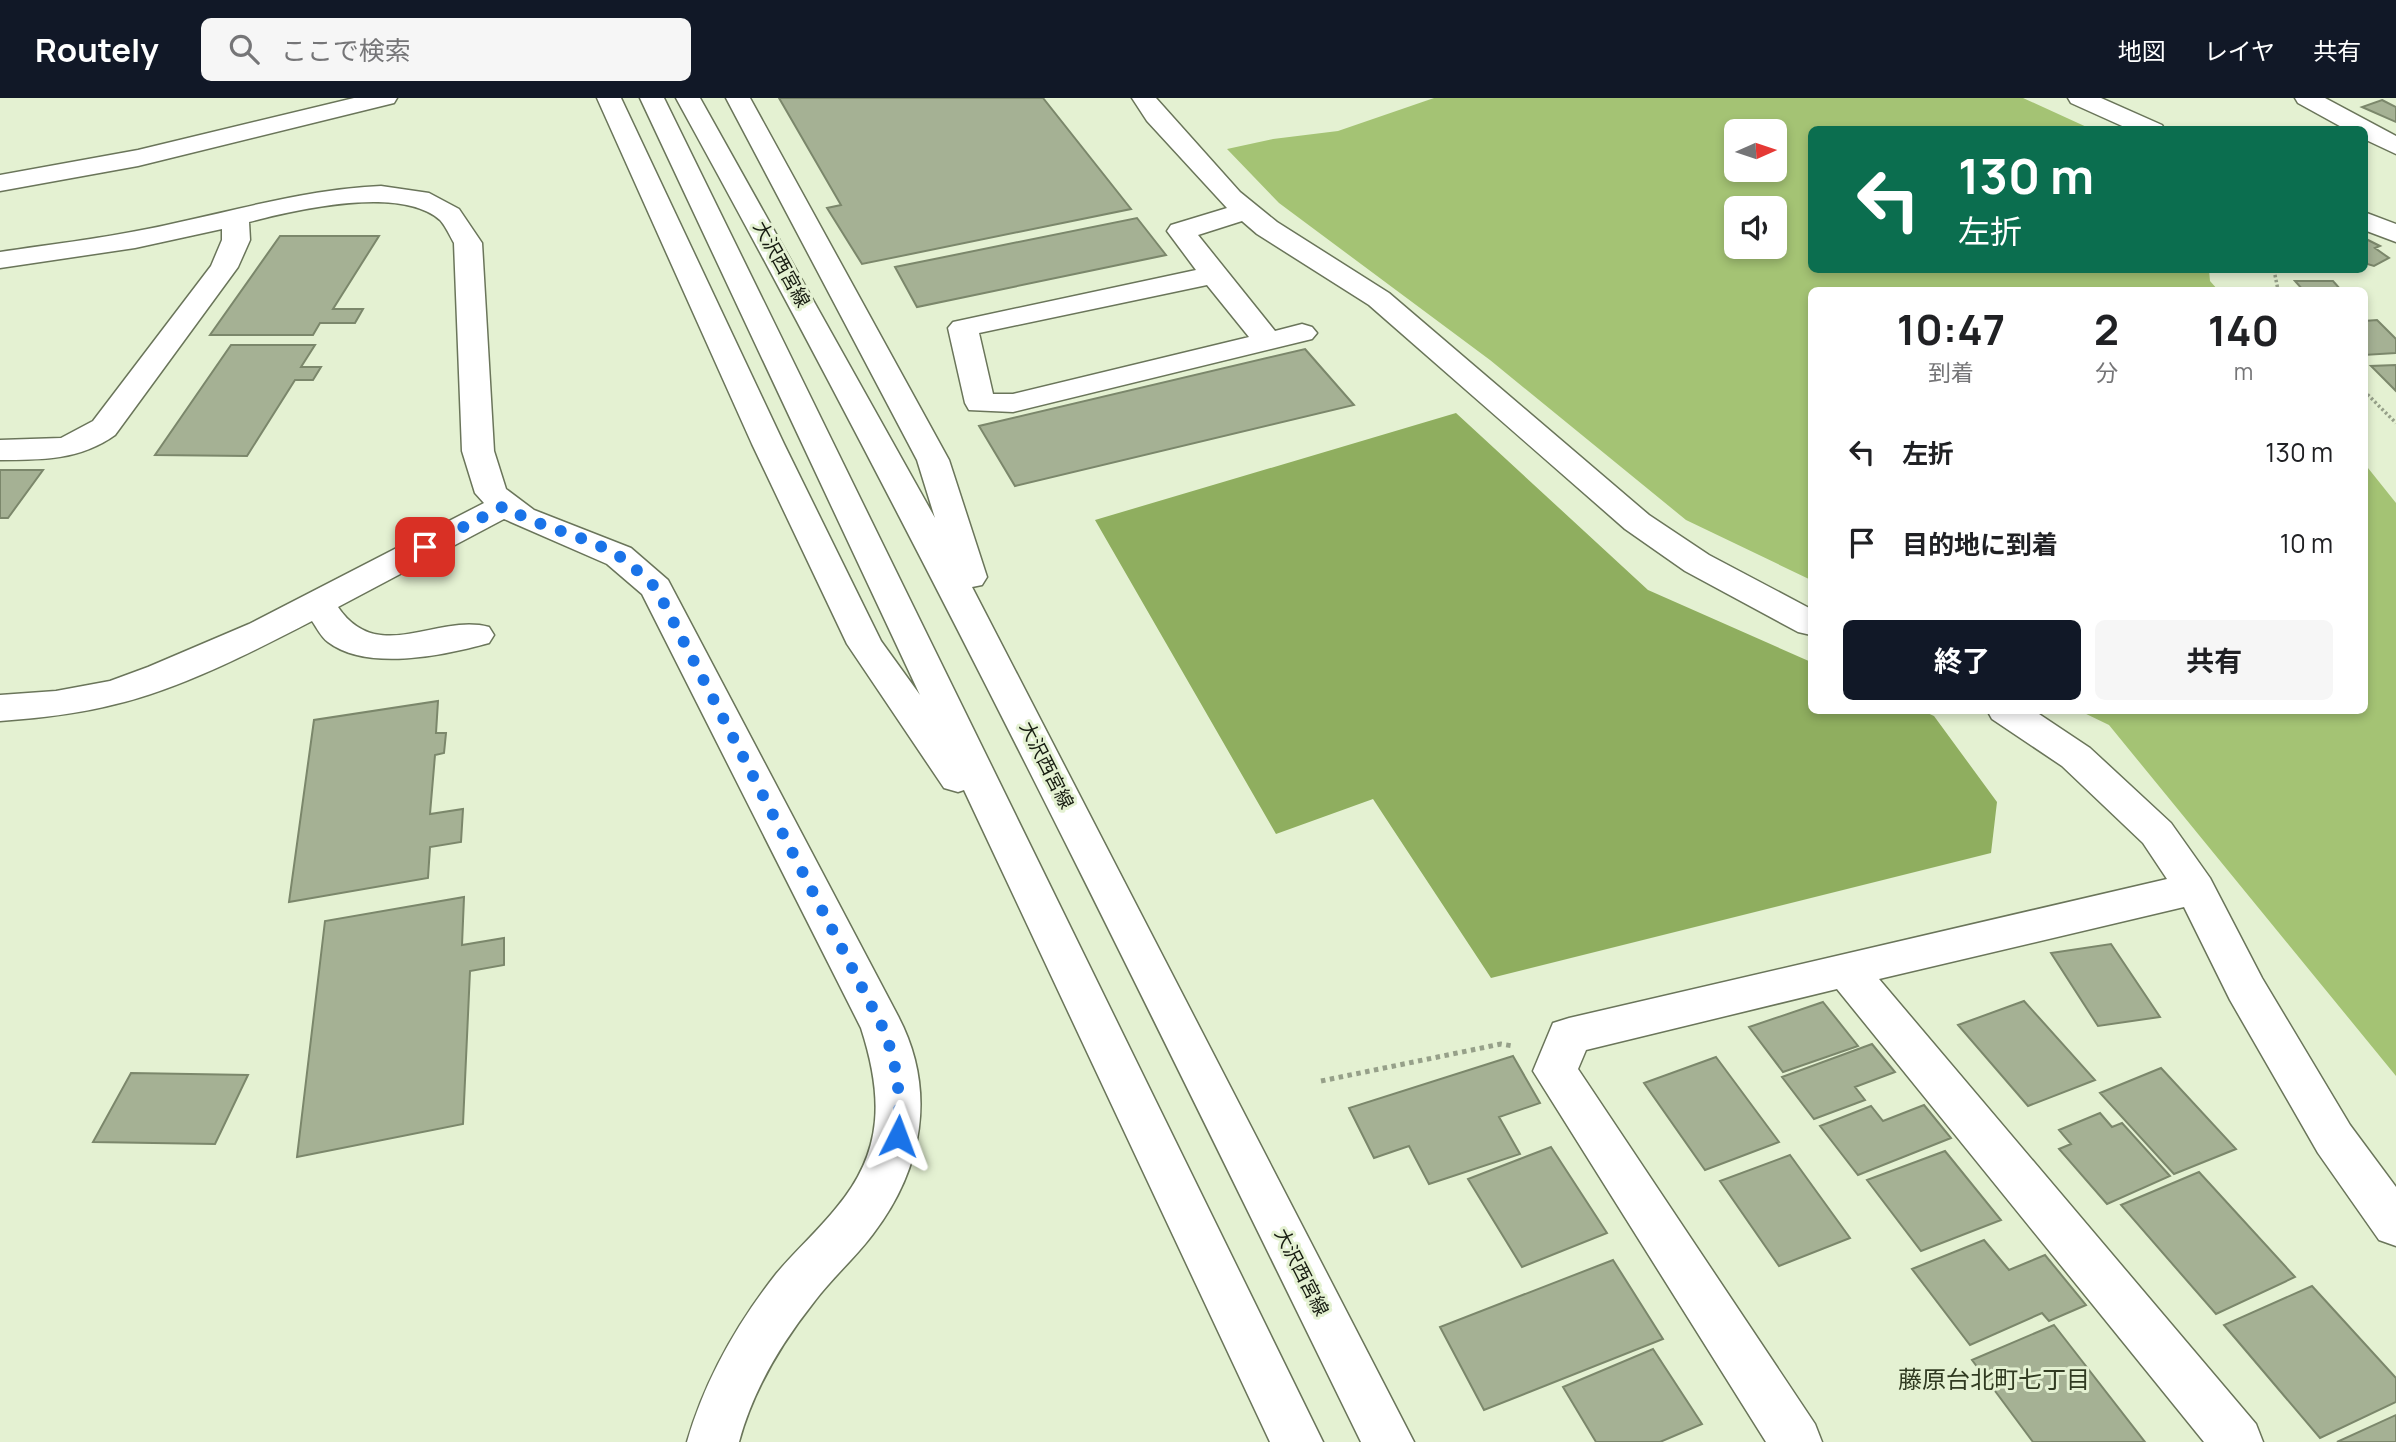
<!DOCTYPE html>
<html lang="ja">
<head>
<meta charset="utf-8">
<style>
  :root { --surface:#fff; --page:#f6f6f6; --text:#202124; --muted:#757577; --accent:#111827 }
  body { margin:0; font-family:Manrope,"Noto Sans JP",sans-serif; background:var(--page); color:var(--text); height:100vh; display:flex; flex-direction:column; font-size:26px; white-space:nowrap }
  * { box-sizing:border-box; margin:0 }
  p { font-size:23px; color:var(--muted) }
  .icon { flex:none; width:38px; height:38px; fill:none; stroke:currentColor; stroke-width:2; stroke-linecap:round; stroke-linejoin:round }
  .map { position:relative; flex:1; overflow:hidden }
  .panel { position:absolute; left:1808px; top:189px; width:560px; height:427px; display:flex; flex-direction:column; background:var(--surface); border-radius:10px; box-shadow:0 4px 10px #0003 }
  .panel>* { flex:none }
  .guide { position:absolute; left:1808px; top:28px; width:560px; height:147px; border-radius:10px; box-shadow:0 4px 10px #0003; background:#0b6e4f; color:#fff; overflow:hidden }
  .needle { width:46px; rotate:87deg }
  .tools { position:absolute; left:1724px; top:21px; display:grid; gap:14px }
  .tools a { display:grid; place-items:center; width:63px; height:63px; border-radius:10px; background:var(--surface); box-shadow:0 4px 10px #0003; font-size:35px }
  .pin { position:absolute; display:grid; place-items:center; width:60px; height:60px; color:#fff; margin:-30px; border-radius:14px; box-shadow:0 4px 10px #0006 }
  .me { position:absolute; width:77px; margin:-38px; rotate:3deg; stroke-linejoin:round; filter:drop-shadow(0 0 5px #0008) }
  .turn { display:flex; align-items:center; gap:24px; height:147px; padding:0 35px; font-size:32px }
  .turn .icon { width:91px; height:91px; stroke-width:2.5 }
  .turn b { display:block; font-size:49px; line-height:60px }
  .eta { display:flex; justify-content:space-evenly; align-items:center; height:119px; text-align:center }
  .eta b { font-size:42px; font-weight:700; line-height:49px }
  .cta { display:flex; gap:14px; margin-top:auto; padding:14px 35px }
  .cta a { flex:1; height:80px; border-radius:10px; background:var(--accent); color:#fff; font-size:28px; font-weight:700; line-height:80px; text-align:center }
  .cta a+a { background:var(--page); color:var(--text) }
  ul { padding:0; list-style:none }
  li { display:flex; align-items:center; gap:21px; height:91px; padding:0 35px }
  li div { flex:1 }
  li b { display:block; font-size:26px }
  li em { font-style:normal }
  header { display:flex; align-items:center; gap:42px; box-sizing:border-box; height:98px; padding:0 35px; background:var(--accent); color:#fff }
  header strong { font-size:33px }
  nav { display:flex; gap:38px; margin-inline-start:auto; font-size:24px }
  .search { width:490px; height:63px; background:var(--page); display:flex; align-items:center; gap:18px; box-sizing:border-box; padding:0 24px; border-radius:10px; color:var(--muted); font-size:26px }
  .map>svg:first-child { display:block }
  .forest { fill:#a4c374; fill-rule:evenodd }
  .water { fill:#8fae5f }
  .building { fill:#a5b194; stroke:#7b876b; stroke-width:2 }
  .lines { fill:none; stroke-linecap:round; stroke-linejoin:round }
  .minor-casing { stroke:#6a755a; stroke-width:3 }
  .major-casing { stroke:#6a755a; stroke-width:3 }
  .path-far1 { stroke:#96a089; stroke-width:3.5; stroke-dasharray:2.5 2.5; stroke-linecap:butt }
  .path { stroke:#96a089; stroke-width:5; stroke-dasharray:4.5 4.5; stroke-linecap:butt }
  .minor { fill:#fff; fill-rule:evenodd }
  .major { fill:#fff; fill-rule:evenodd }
  .route { stroke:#1a73e8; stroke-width:12; stroke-dasharray:0 21.6 }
  .labels { text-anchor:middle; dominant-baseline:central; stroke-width:6; stroke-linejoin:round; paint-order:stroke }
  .street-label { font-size:19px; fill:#171c11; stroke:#e4f1d2 }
  .near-neighbourhood-label { font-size:24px; fill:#303a21; stroke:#e4f1d2 }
</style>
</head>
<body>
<header>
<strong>Routely</strong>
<div class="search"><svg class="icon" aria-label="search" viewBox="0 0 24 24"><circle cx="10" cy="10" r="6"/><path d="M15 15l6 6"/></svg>ここで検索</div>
<nav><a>地図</a><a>レイヤ</a><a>共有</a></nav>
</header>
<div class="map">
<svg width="2396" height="1344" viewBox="0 0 2396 1344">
  <rect width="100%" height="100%" fill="#e4f1d2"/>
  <path class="forest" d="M1434,0H2023L2091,31L1811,32V172H2209L2210,183L2218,192H1811V482L1686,422L1490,262L1279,105L1227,51L1273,41L1338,33ZM1736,33H1774V72H1736ZM1736,110H1774V149H1736Z
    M2364,365L2396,405V978L2109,627L2080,613L2364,612Z"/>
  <path class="water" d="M1456,315L1648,492L1811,564V612H1921L1934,618L1997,704L1991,755L1491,880L1373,701L1276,736L1095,422Z"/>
  <path class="building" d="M779,0H1043L1131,111L862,166L827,110L841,107Z
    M2382,2L2396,9V24L2362,9Z
    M1137,120L1166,157L917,209L895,169Z
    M280,138H379L333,211H363L355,225H320L313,237H210Z
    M2364,140L2380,148L2375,150L2389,160L2374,168L2364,165Z
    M2295,183H2333L2341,192H2303Z
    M2377,222L2396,241V255L2364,257V223Z
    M231,247H315L301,269H321L313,282H295L247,358L155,357Z
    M1305,251L1354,307L1015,388L979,328Z
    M2396,267V293L2371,268Z
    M0,372H43L8,420H0Z
    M438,603L436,635H446L444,655L435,657L430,716L463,711L461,744L430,749L428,780L289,804L314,622Z
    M464,799L462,847L504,840V867L470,873L463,1026L297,1059L325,823Z
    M2111,846L2160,919L2098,928L2051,855Z
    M2024,903L2095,982L2028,1008L1958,927Z
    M1823,904L1858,948L1783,974L1749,929Z
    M1872,946L1895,974L1855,989L1865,1002L1814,1021L1782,979Z
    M1513,958L1540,1005L1499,1019L1520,1056L1429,1086L1409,1048L1374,1060L1349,1010Z
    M1716,959L1779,1044L1705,1072L1644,985Z
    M2161,970L2236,1051L2174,1076L2100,995Z
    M131,975L248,977L215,1046L93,1044Z
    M1924,1007L1951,1040L1858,1077L1820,1028L1871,1008L1883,1023Z
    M2100,1015L2112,1029L2122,1025L2170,1078L2107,1106L2059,1051L2071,1046L2059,1032Z
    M1551,1049L1607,1135L1522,1169L1468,1081Z
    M1945,1053L2001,1122L1921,1153L1867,1082Z
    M1790,1057L1850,1140L1779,1168L1720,1083Z
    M2199,1074L2295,1179L2216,1216L2121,1107Z
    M1984,1142L2009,1172L2045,1157L2086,1207L2049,1223L2042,1215L1970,1247L1912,1171Z
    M1613,1162L1663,1241L1484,1312L1440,1229Z
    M2312,1188L2396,1280V1304L2320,1340L2224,1227Z
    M2054,1227L2145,1344H2033L1972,1262Z
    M1653,1251L1702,1326L1660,1344H1596L1563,1289Z
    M2396,1317V1344H2337Z"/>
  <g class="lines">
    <g class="minor-casing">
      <path id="minor" d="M354,0H397L394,5L138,68L0,93V77L138,52Z
        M1132,0H1156L1240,94L1277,124L1389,195L1649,417L1709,457L1811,511V537L1798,534L1685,473L1625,431L1369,207L1257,136L1242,123L1198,137L1275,233L1302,226L1312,229L1317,235L1312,241L1013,314L969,312L965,305L948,230L953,224L1196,172L1167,133L1171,127L1227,110L1147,23ZM1207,187L1249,239L1013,296H993L979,235Z
        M2068,0H2101L2162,27L2165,32H2131L2071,5Z
        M2295,0H2325L2396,38V56L2364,41V32H2347L2298,5Z
        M381,88L429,95L459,111L482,145L494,353L506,391L534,412L631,450L668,482L898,918C937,992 923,1071 873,1136C855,1160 832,1180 814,1204C780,1247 753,1292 739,1344H687C705,1282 736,1227 776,1176C795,1153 818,1133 837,1109C884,1053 883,998 861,930L642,496L607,466L504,421L338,509C378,568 437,515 489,529L494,537L489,545C446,557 367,574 328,544C321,539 317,530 312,523C254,553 180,591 116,606C78,616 39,620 0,623V597L56,593L110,583L148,569L249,526L484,405L475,395L462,353L454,145C450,138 445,127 440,122C400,87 295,112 249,124L250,142L238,169L115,337C80,362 42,362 0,362V342L61,340L93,323L211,168L222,142V131L135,150L0,170V154C60,145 121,138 180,124C248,109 312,91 381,88Z
        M2364,114L2396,126V144L2364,132Z
        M1987,612H2033L2090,650L2171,725L2210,780L2262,880L2350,1027L2396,1089V1148L2379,1142L2318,1055L2230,902L2184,809L1879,881L2256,1326L2263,1344H2204L1837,891L1586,952L1578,971L1815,1326L1822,1344H1766L1533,973L1553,925L1569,920L2167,781L2143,745L2062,668L1992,621Z"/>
    </g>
    <g class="major-casing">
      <path id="major" d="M597,0H621L784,346L881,543L920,597L640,0H664L1323,1344H1270L964,692L958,694L944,690L847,546L752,346Z
        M676,0H700L935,420L917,362L726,0H750L949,362L987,479L982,487L972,489L1414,1344H1361C1140,892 919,441 676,0Z"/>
    </g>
    <path class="path-far1" d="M2274,172L2278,192
      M2364,293L2396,325"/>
    <path class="path" d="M1321,983L1501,946L1513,948"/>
    <use href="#minor" class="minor"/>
    <use href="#major" class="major"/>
  </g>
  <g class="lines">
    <path class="route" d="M425,449L504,408C540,431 583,436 619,458C632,467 644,479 656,490L883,930C898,968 901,997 898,1038"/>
  </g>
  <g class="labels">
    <g class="street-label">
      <text transform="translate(782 166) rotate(61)">大沢西宮線</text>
      <text transform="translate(1047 667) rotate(63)">大沢西宮線</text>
      <text transform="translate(1302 1174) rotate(63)">大沢西宮線</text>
    </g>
    <g class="near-neighbourhood-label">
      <text x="1994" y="1280">藤原台北町七丁目</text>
    </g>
  </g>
</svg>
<div class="tools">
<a><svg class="needle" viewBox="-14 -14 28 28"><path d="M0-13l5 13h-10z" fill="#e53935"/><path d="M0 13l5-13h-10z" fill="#757577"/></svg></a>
<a><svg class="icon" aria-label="sound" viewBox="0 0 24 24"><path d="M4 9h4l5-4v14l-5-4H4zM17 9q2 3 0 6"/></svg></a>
</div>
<div class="pin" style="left:425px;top:449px;background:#d93025"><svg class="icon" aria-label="arrive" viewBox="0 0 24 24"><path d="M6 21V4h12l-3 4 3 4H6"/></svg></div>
<svg class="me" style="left:898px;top:1038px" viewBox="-20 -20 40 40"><path d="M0-17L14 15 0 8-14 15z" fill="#1a73e8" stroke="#fff" stroke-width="4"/></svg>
<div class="guide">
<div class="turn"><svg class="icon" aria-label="left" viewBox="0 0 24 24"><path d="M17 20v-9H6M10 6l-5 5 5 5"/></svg><div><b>130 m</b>左折</div></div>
</div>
<section class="panel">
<div class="eta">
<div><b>10:47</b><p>到着</p></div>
<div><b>2</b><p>分</p></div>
<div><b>140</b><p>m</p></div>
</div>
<ul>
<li><svg class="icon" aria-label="left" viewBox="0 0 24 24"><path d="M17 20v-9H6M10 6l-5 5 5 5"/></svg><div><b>左折</b></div><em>130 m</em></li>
<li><svg class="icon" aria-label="arrive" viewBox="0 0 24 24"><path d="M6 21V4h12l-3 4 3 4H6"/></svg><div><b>目的地に到着</b></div><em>10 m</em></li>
</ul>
<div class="cta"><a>終了</a><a>共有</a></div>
</section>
</div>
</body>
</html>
